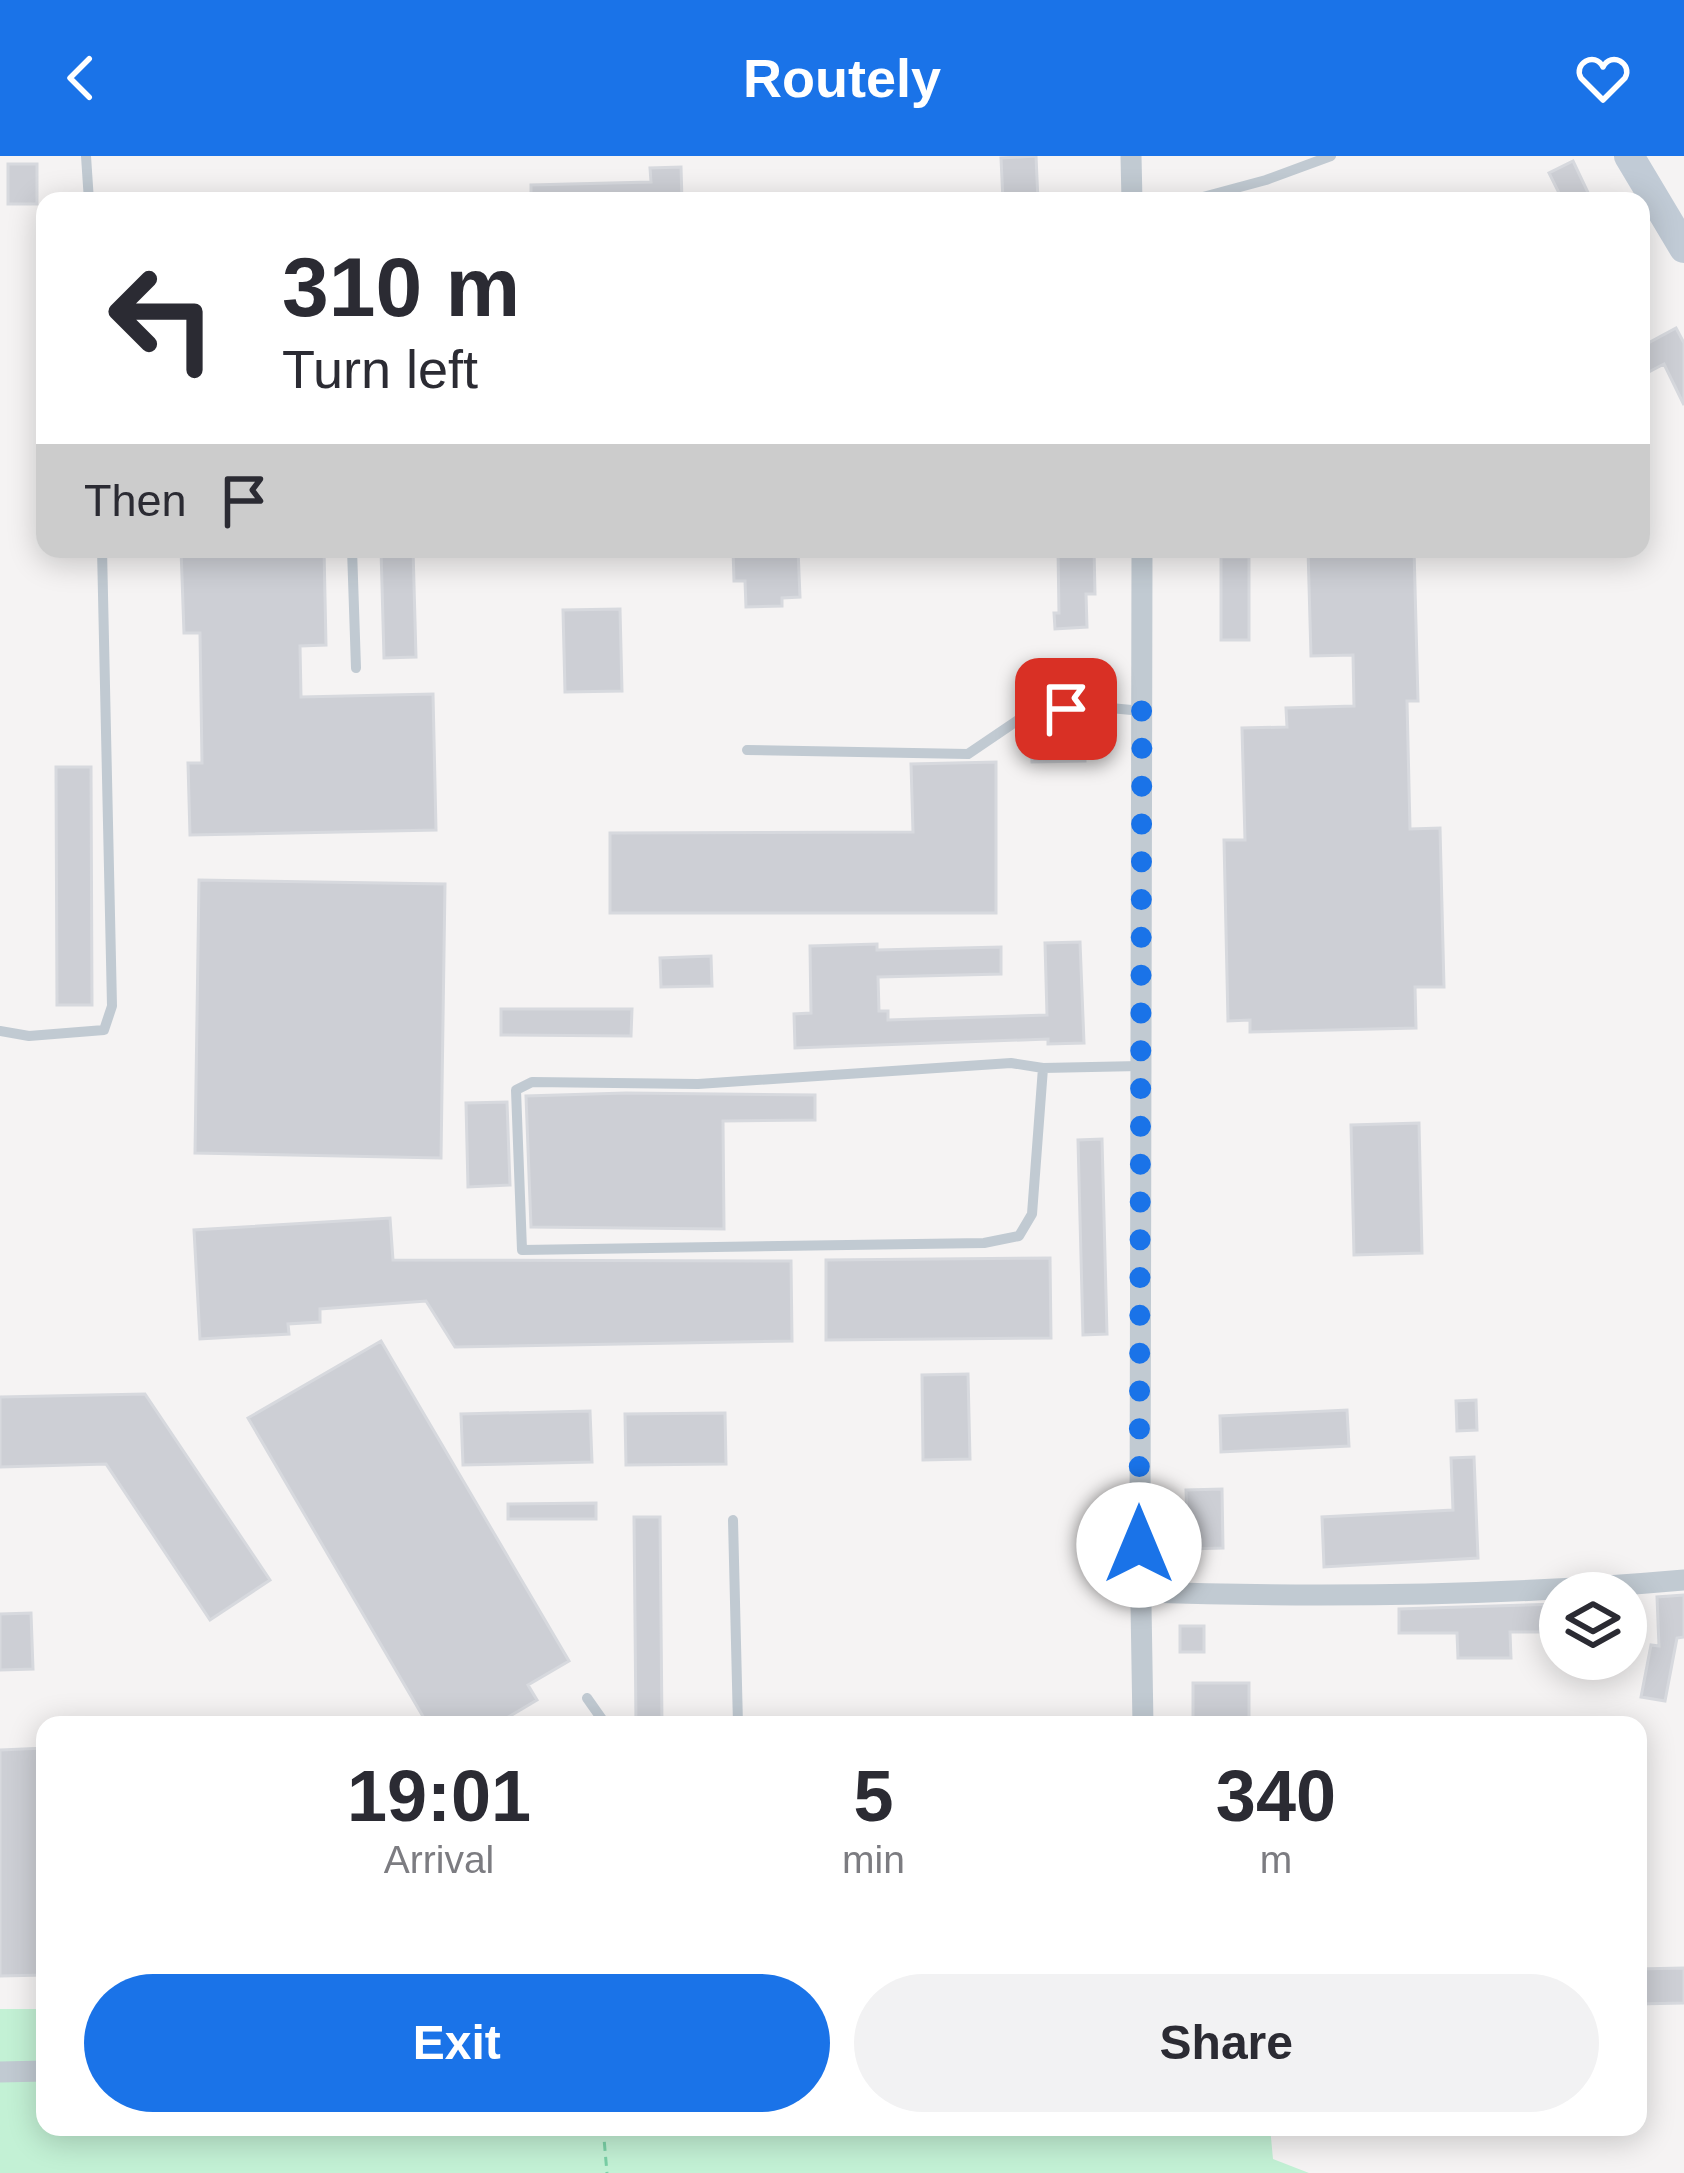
<!DOCTYPE html>
<html lang="en">
<head>
<meta charset="utf-8">
<style>
  :root { --surface:#fff; --page:#f2f2f3; --text:#2b2b33; --muted:#7c7c81; --accent:#1a73e8 }
  body { margin:0; font-family:Helvetica,sans-serif; background:var(--page); color:var(--text); height:100vh; display:flex; flex-direction:column; font-size:45px; white-space:nowrap }
  * { box-sizing:border-box; margin:0 }
  p { font-size:39px; color:var(--muted) }
  .icon { flex:none; width:66px; height:66px; fill:none; stroke:currentColor; stroke-width:2; stroke-linecap:round; stroke-linejoin:round }
  .map { position:relative; flex:1; overflow:hidden }
  .sheet { position:absolute; left:36px; top:1560px; width:1611px; height:420px; display:flex; flex-direction:column; background:var(--surface); border-radius:24px; box-shadow:0 6px 30px #0003 }
  .sheet>* { flex:none }
  .hud { position:absolute; left:36px; top:36px; width:1614px; height:366px; border-radius:24px; box-shadow:0 6px 30px #0003; background:#fff; color:var(--text); overflow:hidden }
  .tools { position:absolute; left:1539px; top:1416px; display:grid; gap:24px }
  .tools a { display:grid; place-items:center; width:108px; height:108px; border-radius:50%; background:var(--surface); box-shadow:0 6px 30px #0003; font-size:60px }
  .pin { position:absolute; display:grid; place-items:center; width:102px; height:102px; color:#fff; margin:-51px; border-radius:24px; box-shadow:0 6px 18px #0006 }
  .me { position:absolute; width:132px; margin:-66px; rotate:0deg; stroke-linejoin:round; filter:drop-shadow(0 0 9px #0008) }
  .turn { display:flex; align-items:center; gap:42px; height:252px; padding:0 48px; font-size:54px }
  .turn .icon { width:156px; height:156px; stroke-width:2.5 }
  .turn b { display:block; font-size:84px; line-height:102px }
  .then { display:flex; align-items:center; height:114px; padding:0 48px; background:#0003; gap:24px; font-size:45px }
  .eta { display:flex; justify-content:space-evenly; align-items:center; height:204px; text-align:center }
  .eta b { font-size:72px; font-weight:700; line-height:84px }
  .cta { display:flex; gap:24px; margin-top:auto; padding:24px 48px }
  .cta a { flex:1; height:138px; border-radius:72px; background:var(--accent); color:#fff; font-size:48px; font-weight:700; line-height:138px; text-align:center }
  .cta a+a { background:var(--page); color:var(--text) }
  header { display:flex; justify-content:space-between; align-items:center; height:156px; padding:0 48px; background:var(--accent); color:#fff; font-size:54px; font-weight:700 }
  .map>svg:first-child { display:block }
  .green { fill:#c3f1d5 }
  .building { fill:#cdcfd5; stroke:#d7d9de; stroke-width:3 }
  .lines { fill:none; stroke-linecap:round; stroke-linejoin:round }
  .path { stroke:#7ad0a6; stroke-width:3; stroke-dasharray:9 6; stroke-linecap:butt }
  .lane { stroke:#c1cad2; stroke-width:10 }
  .street { stroke:#c1cad2; stroke-width:21 }
  .secondary { stroke:#c1cbd6; stroke-width:30 }
  .route { stroke:#1a73e8; stroke-width:21; stroke-dasharray:0 37.8 }
</style>
</head>
<body>
<header><svg class="icon" aria-label="back" viewBox="0 0 24 24"><path d="M15 5l-7 7 7 7"/></svg>Routely<svg class="icon" aria-label="heart" viewBox="0 0 24 24"><path d="M12 20l-8-8c-3-5 5-10 8-4 3-6 11-1 8 4z"/></svg></header>
<div class="map">
<svg width="1684" height="2017" viewBox="0 0 1684 2017">
  <rect width="100%" height="100%" fill="#f5f3f3"/>
  <path class="green" d="M0,1853H45V1971H1270L1273,2003L1309,2017H0Z"/>
  <path class="building" d="M1036,0L1038,45H1003L1001,2Z
    M1573,5L1592,45H1563L1549,17Z
    M8,8H37V48H8Z
    M681,11L682,45H531V29L651,26L650,12Z
    M1676,172L1684,187V249L1664,208L1641,220V191Z
    M181,393H324L326,489L300,490L301,541L433,538L436,674L190,679L188,607H202L200,477H184Z
    M381,393H413L416,501L384,502Z
    M733,393H798L800,441L782,442V450L746,451L745,425H734Z
    M1058,393H1094L1095,438H1086L1087,471L1055,473L1054,457H1059Z
    M1308,393H1414L1418,545H1407L1410,673L1440,672L1444,831H1415L1416,872L1250,876V864L1228,865L1224,684H1245L1242,572L1287,571L1286,552L1354,550L1353,499L1311,500Z
    M1221,401H1249V484H1221Z
    M620,453L622,535L565,536L563,454Z
    M1084,571L1085,605L1032,606L1031,572Z
    M996,606V757H610V677L913,676L911,608Z
    M56,611H91L92,849H57Z
    M199,724L445,728L441,1002L195,997Z
    M1080,786L1084,887L1048,888V883L795,892L794,858L811,857L810,790L877,788V794L1001,791V818L878,821L879,855H888V864L1047,859L1045,787Z
    M711,800L712,830L661,831L660,802Z
    M501,853H632L631,880L501,879Z
    M626,937L815,939V964L723,965L724,1073L531,1071L526,940Z
    M507,946L510,1029L468,1031L466,947Z
    M1419,967L1422,1097L1354,1099L1351,969Z
    M1102,983L1107,1178L1083,1179L1078,984Z
    M390,1062L393,1104L791,1105L792,1185L455,1191L426,1145L320,1153V1166L288,1168L289,1178L200,1183L194,1074Z
    M1050,1102L1051,1182L826,1184V1104Z
    M381,1185L569,1505L528,1529L537,1544L495,1569H428L248,1262Z
    M968,1218L970,1303L923,1304L922,1219Z
    M145,1238L270,1424L210,1464L106,1308L0,1311V1241Z
    M1476,1244L1477,1274L1457,1275L1456,1245Z
    M1347,1254L1349,1290L1221,1296L1220,1260Z
    M590,1255L592,1306L463,1309L461,1258Z
    M725,1257L726,1308L626,1309L625,1258Z
    M1474,1301L1478,1402L1324,1411L1322,1361L1453,1354L1451,1302Z
    M1222,1333L1223,1392L1188,1393L1186,1334Z
    M596,1347V1363H508V1348Z
    M634,1361H660L662,1569H636Z
    M1684,1439V1481L1677,1482L1665,1545L1641,1541L1651,1489L1659,1490L1657,1441Z
    M1560,1448V1476H1510L1511,1502H1458L1457,1477H1399V1453Z
    M31,1457L33,1513L0,1514V1458Z
    M1180,1470H1204V1496H1180Z
    M1193,1527H1249V1569H1193Z
    M45,1592V1819L0,1820V1594Z
    M1684,1812V1847L1638,1848V1813Z"/>
  <g class="lines">
    <path class="path" d="M603,1971L607,2017"/>
    <path class="lane" d="M86,0L89,45
      M1188,45L1266,24L1331,0
      M352,393L356,512
      M747,594L968,598L1033,554L1100,551L1142,555
      M0,875L29,880L104,874L112,850L102,393
      M1043,912L1032,1058L1019,1080L984,1087L522,1094L516,934L532,926L698,928L1011,907L1043,912L1140,910
      M733,1364L738,1569
      M587,1542L606,1569"/>
    <path class="street" d="M1131,0L1132,45
      M1142,393L1140,1389L1143,1569
      M1141,1436C1321,1442 1504,1440 1684,1424
      M0,1916L45,1915"/>
    <path class="secondary" d="M1629,0L1684,92"/>
  </g>
  <g class="lines">
    <path class="route" d="M1066,553L1142,555L1139,1389"/>
  </g>
</svg>
<div class="tools">
<a><svg class="icon" aria-label="layers" viewBox="0 0 24 24"><path d="M12 4l9 5-9 5-9-5zM3 14l9 5 9-5"/></svg></a>
</div>
<div class="pin" style="left:1066px;top:553px;background:#d93025"><svg class="icon" aria-label="arrive" viewBox="0 0 24 24"><path d="M6 21V4h12l-3 4 3 4H6"/></svg></div>
<svg class="me" style="left:1139px;top:1389px" viewBox="-20 -20 40 40"><circle r="19" fill="#fff"/><path d="M0-13L10 11 0 6-10 11z" fill="#1a73e8"/></svg>
<div class="hud">
<div class="turn"><svg class="icon" aria-label="left" viewBox="0 0 24 24"><path d="M17 20v-9H6M10 6l-5 5 5 5"/></svg><div><b>310 m</b>Turn left</div></div>
<div class="then">Then<svg class="icon" aria-label="arrive" viewBox="0 0 24 24"><path d="M6 21V4h12l-3 4 3 4H6"/></svg></div>
</div>
<section class="sheet">
<div class="eta">
<div><b>19:01</b><p>Arrival</p></div>
<div><b>5</b><p>min</p></div>
<div><b>340</b><p>m</p></div>
</div>
<div class="cta"><a>Exit</a><a>Share</a></div>
</section>
</div>
</body>
</html>
